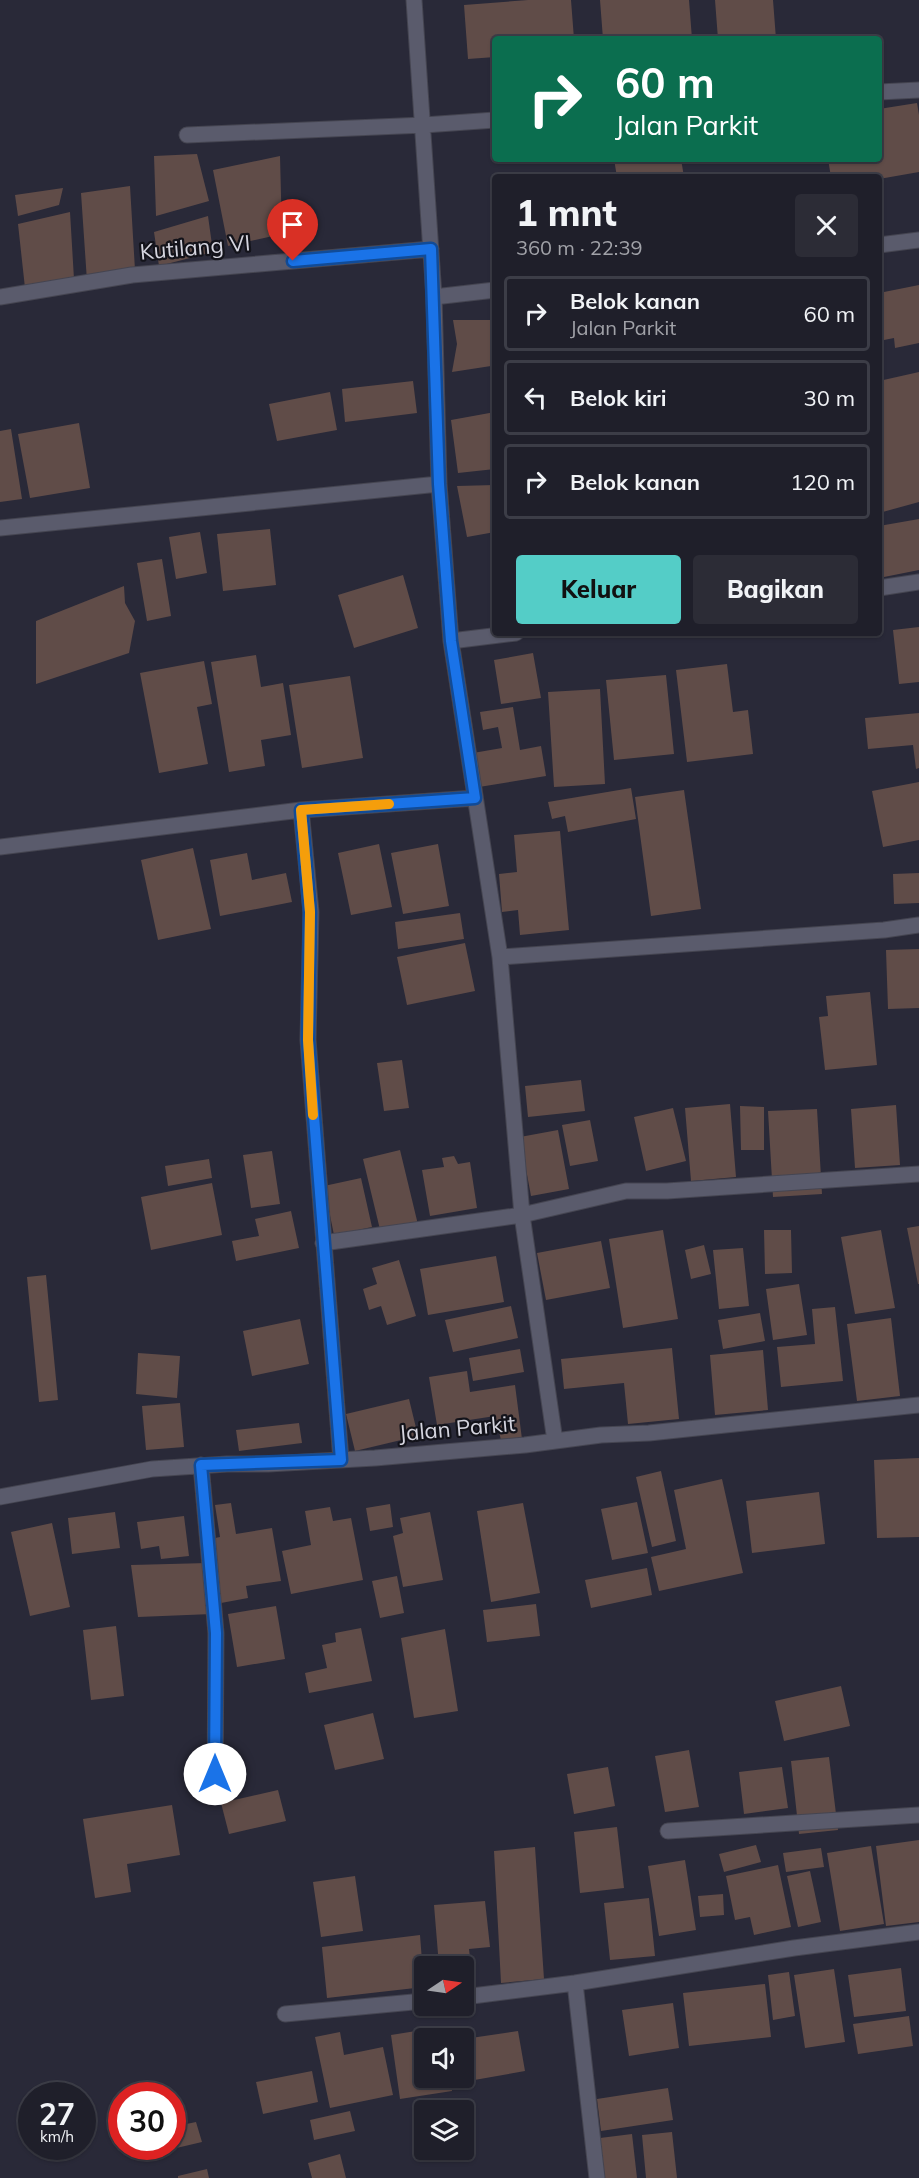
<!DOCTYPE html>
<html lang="id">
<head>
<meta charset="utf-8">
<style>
  :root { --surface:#1f1f2a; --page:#2c2c36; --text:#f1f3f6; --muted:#a1a2a8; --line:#3c3d47; --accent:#54cdc7 }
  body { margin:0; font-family:Mulish,sans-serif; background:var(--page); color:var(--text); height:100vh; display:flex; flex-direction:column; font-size:22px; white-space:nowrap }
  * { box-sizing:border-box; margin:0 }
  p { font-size:20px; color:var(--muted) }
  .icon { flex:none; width:33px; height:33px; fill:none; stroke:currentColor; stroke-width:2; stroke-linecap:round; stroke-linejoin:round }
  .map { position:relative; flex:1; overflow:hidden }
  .drawer { position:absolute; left:492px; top:174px; width:390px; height:462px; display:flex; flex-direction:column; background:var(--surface); border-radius:6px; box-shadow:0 2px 4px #0004,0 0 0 2px var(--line) }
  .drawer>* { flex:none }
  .banner { position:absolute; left:492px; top:36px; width:390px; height:126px; border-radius:6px; box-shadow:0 2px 4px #0004,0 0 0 2px var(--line); background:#0b6e4f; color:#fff; overflow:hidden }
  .needle { width:39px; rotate:77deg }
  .buttons { position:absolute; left:414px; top:1956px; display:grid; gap:12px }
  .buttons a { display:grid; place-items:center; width:60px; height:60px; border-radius:6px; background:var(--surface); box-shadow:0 2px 4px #0004,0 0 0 2px var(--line); font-size:30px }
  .speed { position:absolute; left:18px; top:2082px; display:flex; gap:12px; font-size:30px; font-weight:700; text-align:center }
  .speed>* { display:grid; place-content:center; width:78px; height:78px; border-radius:50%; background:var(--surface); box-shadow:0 2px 4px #0004,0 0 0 2px var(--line); line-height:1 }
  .speed small { font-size:15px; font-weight:400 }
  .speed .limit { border:9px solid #d22; background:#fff; color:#111 }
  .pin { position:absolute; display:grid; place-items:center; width:51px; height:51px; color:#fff; margin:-62px -26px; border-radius:50% 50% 50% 0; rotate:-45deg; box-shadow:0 0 6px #0007 }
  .pin .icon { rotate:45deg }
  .me { position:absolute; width:66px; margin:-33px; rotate:0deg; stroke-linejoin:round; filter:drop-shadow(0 0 4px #0008) }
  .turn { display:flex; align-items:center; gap:21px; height:126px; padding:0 24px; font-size:27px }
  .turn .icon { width:78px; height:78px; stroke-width:2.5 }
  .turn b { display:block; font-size:42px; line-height:51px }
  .round { display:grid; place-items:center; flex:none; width:63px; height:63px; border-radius:6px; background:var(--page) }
  .overview { display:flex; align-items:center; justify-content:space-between; height:102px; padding:0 24px }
  h1 { font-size:36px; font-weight:800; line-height:45px }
  .cta { display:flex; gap:12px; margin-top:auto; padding:12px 24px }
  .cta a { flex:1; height:69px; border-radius:6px; background:var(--accent); color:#111; font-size:24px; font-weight:800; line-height:69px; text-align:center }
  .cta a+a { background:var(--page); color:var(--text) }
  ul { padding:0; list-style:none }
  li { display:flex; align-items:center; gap:18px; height:75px; margin:0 12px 9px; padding:0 12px; border:3px solid var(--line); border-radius:6px }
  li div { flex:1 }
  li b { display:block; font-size:22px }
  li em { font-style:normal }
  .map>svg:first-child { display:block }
  .building { fill:#604c48 }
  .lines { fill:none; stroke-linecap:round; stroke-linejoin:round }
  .minor-casing { stroke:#454551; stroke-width:17 }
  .minor { stroke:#5a5b6c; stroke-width:15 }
  .route-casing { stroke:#114b97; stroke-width:15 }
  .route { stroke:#1a73e8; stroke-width:10 }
  .slow { stroke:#f59e0b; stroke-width:10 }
  .labels { text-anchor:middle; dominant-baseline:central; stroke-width:4.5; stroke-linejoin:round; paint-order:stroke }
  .street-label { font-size:22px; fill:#d5d5df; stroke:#13131a }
</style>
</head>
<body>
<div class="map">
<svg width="919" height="2178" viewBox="0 0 919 2178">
  <rect width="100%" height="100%" fill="#292938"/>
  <path class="building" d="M528,0H571L574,39H495V57L468,59L464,5Z
    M600,0H689L692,39H603Z
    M715,0H773L776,39H718Z
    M917,103L919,115V172L879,179V177H831L828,159H879V109Z
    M197,154L209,201L156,216L154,156Z
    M280,156L282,234L228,246L213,170Z
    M614,159H681L684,177H617Z
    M130,186L135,270L87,281L81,193Z
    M63,188L59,205L18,216L15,195Z
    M70,212L74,279L25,288L18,224Z
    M208,216L213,252L159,266L154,232Z
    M919,285V343L895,348L894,338L879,341V293Z
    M453,320H495V361L491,366L452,372L457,344Z
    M919,372V502L879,513V381Z
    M413,381L417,413L345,422L342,389Z
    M330,392L337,430L277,441L269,404Z
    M495,412V469L458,473L451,420Z
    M79,423L90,488L30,498L18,434Z
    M11,429L22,499L0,502V431Z
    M495,485V532L467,537L457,486Z
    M919,519V570L879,578V526Z
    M270,529L276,585L223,591L217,534Z
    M200,532L207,573L176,579L169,537Z
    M162,559L171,616L147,621L137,563Z
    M403,575L418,628L354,648L338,595Z
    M124,586L125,603L135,621L129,653L36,684V621Z
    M919,627V682L899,684L893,630Z
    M533,653L541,698L501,704L494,660Z
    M256,655L261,687L283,683L291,735L261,740L265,766L229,772L211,662Z
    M204,661L212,704L197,707L208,764L159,773L140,673Z
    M727,664L733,712L748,710L753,754L687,762L676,670Z
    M666,675L674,754L614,760L606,680Z
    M350,676L363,758L302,768L289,685Z
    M600,689L605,784L554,787L548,692Z
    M513,707L520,750L541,746L546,776L479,787L473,753L502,748L498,727L483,730L480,712Z
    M919,713V768L916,769L913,745L868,749L865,718Z
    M919,782V840L883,847L872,791Z
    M631,788L636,819L568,832L565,816L552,819L548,802Z
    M684,790L701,909L651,916L635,797Z
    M560,831L569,930L520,935L518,910L502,912L499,874L517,872L514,835Z
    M379,844L392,907L351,915L338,853Z
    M438,844L449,906L403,914L391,853Z
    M193,848L211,929L158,940L141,860Z
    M247,853L252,880L286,873L292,902L220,916L210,860Z
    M919,873V903L894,904L893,874Z
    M460,913L464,939L398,949L395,922Z
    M465,943L475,991L407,1005L397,957Z
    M919,949V1008L888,1009L886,950Z
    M870,992L877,1065L825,1070L819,1017L828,1016L826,996Z
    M402,1060L409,1108L384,1111L377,1063Z
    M581,1080L585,1111L528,1117L525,1086Z
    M730,1104L736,1177L691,1181L685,1108Z
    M896,1105L900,1165L855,1168L851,1109Z
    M740,1106L764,1107V1150H741Z
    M673,1108L686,1161L646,1171L634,1117Z
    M817,1109L822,1194L773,1197L768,1111Z
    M590,1120L598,1161L570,1166L562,1125Z
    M558,1130L569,1189L531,1196L520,1137Z
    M400,1150L420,1233L383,1242L363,1159Z
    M272,1151L280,1204L251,1208L243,1155Z
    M454,1156L458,1164L470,1162L477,1208L430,1216L422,1170L444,1167L442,1158Z
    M209,1159L212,1178L168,1186L165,1166Z
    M361,1178L372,1227L334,1235L324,1186Z
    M212,1183L222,1235L151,1250L141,1197Z
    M291,1211L299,1248L236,1261L232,1241L259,1236L255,1219Z
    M919,1226V1284H918L907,1228Z
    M663,1230L678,1319L623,1328L609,1239Z
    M764,1230H791L792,1273L765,1274Z
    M881,1230L895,1308L855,1314L841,1237Z
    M601,1241L610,1288L546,1300L537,1253Z
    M704,1245L711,1274L691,1279L685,1250Z
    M743,1248L749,1306L719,1309L713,1250Z
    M496,1256L504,1302L428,1315L420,1269Z
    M399,1260L416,1316L387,1325L381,1306L369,1310L363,1289L377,1284L372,1268Z
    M46,1275L58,1400L39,1402L27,1277Z
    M799,1284L807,1335L773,1340L766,1289Z
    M511,1306L518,1338L453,1352L445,1320Z
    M835,1307L843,1381L781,1387L777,1347L815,1344L812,1309Z
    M760,1313L765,1341L723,1349L718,1320Z
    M891,1318L900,1396L857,1401L847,1324Z
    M300,1319L309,1364L252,1376L243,1331Z
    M672,1348L679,1419L628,1424L624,1383L564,1389L561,1359Z
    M520,1349L524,1372L473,1381L469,1358Z
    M763,1350L768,1410L715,1415L710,1355Z
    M138,1353L180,1356L177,1398L136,1394Z
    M467,1371L470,1392L515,1385L522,1439L502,1444L495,1416L437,1425L429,1377Z
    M409,1399L418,1436L355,1451L346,1414Z
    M180,1403L184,1447L146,1450L142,1406Z
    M299,1423L302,1443L239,1451L236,1430Z
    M919,1458V1537L877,1538L874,1460Z
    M661,1471L676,1541L652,1547L636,1477Z
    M722,1479L743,1573L659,1591L651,1557L686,1549L674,1490Z
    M819,1492L825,1544L752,1553L746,1501Z
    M637,1502L648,1553L612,1560L601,1509Z
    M231,1503L236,1534L272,1528L281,1581L246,1586L248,1598L221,1603L210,1539L220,1537L215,1505Z
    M523,1503L540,1593L491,1602L477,1511Z
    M390,1504L393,1527L370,1531L366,1508Z
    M330,1507L333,1521L351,1518L363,1580L291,1594L282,1551L311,1545L305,1511Z
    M115,1512L120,1548L72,1554L68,1518Z
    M430,1512L443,1580L403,1587L393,1536L403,1533L400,1518Z
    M184,1516L189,1556L161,1559L159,1546L141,1549L137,1522Z
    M52,1523L70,1607L30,1616L11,1532Z
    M208,1563L212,1614L138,1617L131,1565Z
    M647,1568L652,1595L591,1608L585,1580Z
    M397,1576L404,1613L380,1618L372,1581Z
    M536,1604L540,1636L487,1642L483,1610Z
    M276,1606L285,1659L237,1667L228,1614Z
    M116,1626L124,1696L91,1700L83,1630Z
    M361,1628L372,1681L309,1693L305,1673L327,1668L322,1645L336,1642L335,1633Z
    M445,1629L458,1711L414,1718L401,1638Z
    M841,1686L850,1726L784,1741L775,1701Z
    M373,1713L384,1759L335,1770L324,1725Z
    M689,1750L699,1807L665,1812L655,1756Z
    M829,1757L838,1830L799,1834L791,1761Z
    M608,1767L615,1806L574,1814L567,1774Z
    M782,1767L788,1808L744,1814L739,1772Z
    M278,1790L286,1821L229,1834L221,1803Z
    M172,1805L180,1855L127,1864L131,1892L95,1898L83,1819Z
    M617,1827L624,1888L580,1893L574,1832Z
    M919,1840V1922L886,1926L876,1846Z
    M756,1845L761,1862L724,1872L719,1854Z
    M871,1846L884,1924L840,1931L827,1853Z
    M535,1847L544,1979L501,1983L494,1851Z
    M821,1848L824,1867L786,1872L783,1853Z
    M685,1860L696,1930L659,1936L648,1866Z
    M778,1865L791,1927L754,1935L750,1917L735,1920L726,1876Z
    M810,1871L821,1922L798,1927L787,1876Z
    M355,1876L363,1931L321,1937L313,1882Z
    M723,1894L724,1915L700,1917L698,1896Z
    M649,1898L655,1956L610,1960L604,1903Z
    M485,1901L490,1947L469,1949L472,1976L464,1977V1966H439L434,1905Z
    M420,1935L424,1987L327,1998L322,1947Z
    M901,1968L906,2011L854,2017L848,1975Z
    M834,1969L845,2042L805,2048L794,1975Z
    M789,1972L795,2016L773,2020L768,1975Z
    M765,1984L771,2037L689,2046L683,1993Z
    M673,2003L679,2048L629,2056L622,2010Z
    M909,2016L913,2046L858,2054L853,2024Z
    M441,2027L443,2038H424V2078H450L452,2091L400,2099L391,2035Z
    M518,2031L525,2071L463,2082L464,2039Z
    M340,2032L344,2055L383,2047L393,2095L330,2108L315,2037Z
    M312,2071L318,2102L263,2114L256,2082Z
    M668,2088L673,2120L601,2131L597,2099Z
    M350,2111L355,2131L314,2140L310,2120Z
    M196,2122L202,2142L168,2150L167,2146H172V2127Z
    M672,2132L677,2178H646L642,2135Z
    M632,2134L637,2178H605L600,2138Z
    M340,2154L346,2178H312L308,2163Z
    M207,2169L209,2178H178V2176Z"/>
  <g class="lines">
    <g class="minor-casing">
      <path id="minor" d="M414,0L434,297L439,484L451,641L500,957L522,1215L555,1441
        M879,92L919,90
        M187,135L424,125L495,120
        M879,245L919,240
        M0,297L132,275L431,249
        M434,297L495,290
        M0,528L439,484
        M879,588L919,582
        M451,641L516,633
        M301,810L311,912L308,1040L341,1460
        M0,847L301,810L475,798
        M500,957L884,930L919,925
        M323,1243L522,1215L626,1191H667L919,1174
        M201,1465L216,1633L215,1797
        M0,1497L152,1469L227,1464H268L375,1458L525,1445L601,1435L649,1433L919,1405
        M668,1831L919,1815
        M575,1983L597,2178
        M464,1997L575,1983L794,1948L919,1932
        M285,2014L424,2001"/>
    </g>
    <use href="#minor" class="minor"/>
  </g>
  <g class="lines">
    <g class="route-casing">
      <path id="route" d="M215,1774L216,1633L201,1465L341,1460L308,1040L310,912L301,810L475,798L451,641L439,484L431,249L293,261"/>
    </g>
    <use href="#route" class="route"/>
    <path class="slow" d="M313,1115L308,1040L310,912L301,810L389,804"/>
  </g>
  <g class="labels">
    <g class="street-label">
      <text transform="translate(195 247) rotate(-5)">Kutilang VI</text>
      <text transform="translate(457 1428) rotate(-5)">Jalan Parkit</text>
    </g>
  </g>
</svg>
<div class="buttons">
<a><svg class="needle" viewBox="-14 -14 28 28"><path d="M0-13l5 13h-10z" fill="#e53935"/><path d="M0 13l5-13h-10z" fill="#a1a2a8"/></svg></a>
<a><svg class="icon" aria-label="sound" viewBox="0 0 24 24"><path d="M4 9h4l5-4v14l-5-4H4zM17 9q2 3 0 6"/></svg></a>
<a><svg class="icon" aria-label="layers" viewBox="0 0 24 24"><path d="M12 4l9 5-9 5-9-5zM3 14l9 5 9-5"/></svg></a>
</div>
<div class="speed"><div>27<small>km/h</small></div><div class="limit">30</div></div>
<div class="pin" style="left:293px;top:261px;background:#d93025"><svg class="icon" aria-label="arrive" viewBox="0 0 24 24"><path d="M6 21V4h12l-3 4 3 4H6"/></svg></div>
<svg class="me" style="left:215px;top:1774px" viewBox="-20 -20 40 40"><circle r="19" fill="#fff"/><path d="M0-13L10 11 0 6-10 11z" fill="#1a73e8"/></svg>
<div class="banner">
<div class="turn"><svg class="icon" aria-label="right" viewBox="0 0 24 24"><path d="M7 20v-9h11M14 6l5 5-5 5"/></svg><div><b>60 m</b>Jalan Parkit</div></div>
</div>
<section class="drawer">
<div class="overview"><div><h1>1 mnt</h1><p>360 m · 22:39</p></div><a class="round"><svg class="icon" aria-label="close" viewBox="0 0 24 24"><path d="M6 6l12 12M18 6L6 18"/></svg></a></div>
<ul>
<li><svg class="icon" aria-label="right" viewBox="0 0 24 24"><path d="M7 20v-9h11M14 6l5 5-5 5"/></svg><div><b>Belok kanan</b><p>Jalan Parkit</p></div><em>60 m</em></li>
<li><svg class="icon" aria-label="left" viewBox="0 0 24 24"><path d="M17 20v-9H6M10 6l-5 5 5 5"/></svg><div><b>Belok kiri</b></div><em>30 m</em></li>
<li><svg class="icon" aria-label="right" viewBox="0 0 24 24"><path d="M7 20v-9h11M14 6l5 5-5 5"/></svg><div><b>Belok kanan</b></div><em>120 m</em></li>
</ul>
<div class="cta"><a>Keluar</a><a>Bagikan</a></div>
</section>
</div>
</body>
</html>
